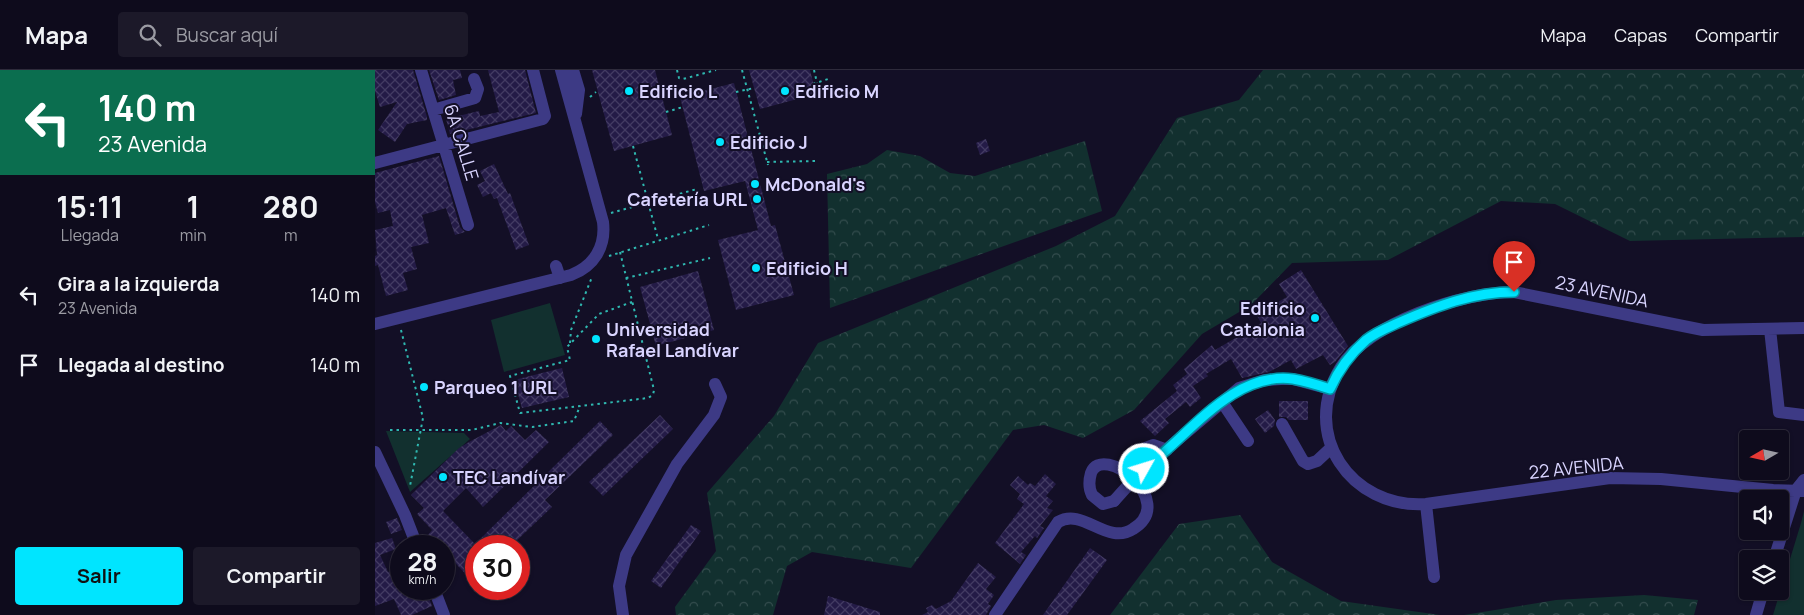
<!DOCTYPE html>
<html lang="es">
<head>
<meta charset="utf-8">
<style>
  :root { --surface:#0e0b1c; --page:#1c1929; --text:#f1f3f6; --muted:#9b9ba3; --line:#2e2b3b; --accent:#00e5ff }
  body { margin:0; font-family:Manrope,sans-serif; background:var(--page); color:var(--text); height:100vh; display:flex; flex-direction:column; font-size:19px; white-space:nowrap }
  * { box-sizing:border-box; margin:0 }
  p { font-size:16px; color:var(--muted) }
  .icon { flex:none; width:28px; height:28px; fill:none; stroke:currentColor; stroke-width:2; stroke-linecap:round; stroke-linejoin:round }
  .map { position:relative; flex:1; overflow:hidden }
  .panel { display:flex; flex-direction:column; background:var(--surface); width:375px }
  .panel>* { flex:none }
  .hud { background:#0b6e4f; color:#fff; overflow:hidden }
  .needle { width:32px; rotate:261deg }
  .fabs { position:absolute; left:1364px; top:360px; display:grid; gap:10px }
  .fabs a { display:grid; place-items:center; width:50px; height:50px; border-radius:5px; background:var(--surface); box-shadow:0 1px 4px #0004,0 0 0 1px var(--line); font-size:25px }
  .speed { position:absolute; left:15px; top:465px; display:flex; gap:10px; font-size:25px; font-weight:700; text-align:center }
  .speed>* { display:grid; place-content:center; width:65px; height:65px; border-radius:50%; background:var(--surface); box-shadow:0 1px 4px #0004,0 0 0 1px var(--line); line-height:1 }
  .speed small { font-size:12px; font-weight:400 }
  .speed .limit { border:8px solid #d22; background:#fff; color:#111 }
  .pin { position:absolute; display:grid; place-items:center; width:42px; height:42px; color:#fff; margin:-51px -21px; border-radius:50% 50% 50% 0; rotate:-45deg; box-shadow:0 0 5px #0007 }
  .pin .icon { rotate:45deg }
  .me { position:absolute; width:55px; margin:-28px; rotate:51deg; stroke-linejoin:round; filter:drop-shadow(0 0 4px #0008) }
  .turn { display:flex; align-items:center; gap:18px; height:105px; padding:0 15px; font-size:22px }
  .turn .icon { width:65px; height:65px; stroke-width:2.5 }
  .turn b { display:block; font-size:35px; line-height:42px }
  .eta { display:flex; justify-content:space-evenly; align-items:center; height:85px; text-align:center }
  .eta b { font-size:30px; font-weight:700; line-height:35px }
  .cta { display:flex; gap:10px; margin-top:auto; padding:10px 15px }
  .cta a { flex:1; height:58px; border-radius:5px; background:var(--accent); color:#111; font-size:20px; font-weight:700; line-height:58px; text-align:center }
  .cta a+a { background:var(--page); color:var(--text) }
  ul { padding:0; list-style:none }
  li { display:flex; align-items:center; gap:15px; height:70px; padding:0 15px }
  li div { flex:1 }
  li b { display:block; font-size:19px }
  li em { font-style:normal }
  header { display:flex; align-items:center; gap:30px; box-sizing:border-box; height:70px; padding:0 25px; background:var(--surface); border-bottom:1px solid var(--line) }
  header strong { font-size:24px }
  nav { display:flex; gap:28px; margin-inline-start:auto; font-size:18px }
  .search { width:350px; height:45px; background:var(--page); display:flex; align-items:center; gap:12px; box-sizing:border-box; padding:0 18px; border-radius:5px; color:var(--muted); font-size:19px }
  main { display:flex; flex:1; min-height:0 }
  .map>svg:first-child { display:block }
  .green { fill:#12302f }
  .forest { fill:url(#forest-crowns) }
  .building { fill:url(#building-cross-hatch) }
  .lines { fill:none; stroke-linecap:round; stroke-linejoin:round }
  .path { stroke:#2fb8b0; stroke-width:2; stroke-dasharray:2.5 4; stroke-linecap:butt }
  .minor { stroke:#3d3a85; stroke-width:12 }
  .minor-bridge { stroke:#3d3a85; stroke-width:12 }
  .route-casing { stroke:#0095a6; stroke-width:12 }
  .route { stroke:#00e5ff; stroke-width:9 }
  .poi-dot { fill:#00e5ff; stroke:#130f26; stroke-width:2 }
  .labels { text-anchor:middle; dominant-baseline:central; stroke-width:4; stroke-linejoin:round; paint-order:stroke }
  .poi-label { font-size:18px; font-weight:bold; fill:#d9d4ff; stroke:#130f26; text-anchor:start }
  .street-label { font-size:18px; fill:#d9d4ff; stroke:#130f26 }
</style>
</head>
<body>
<header>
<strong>Mapa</strong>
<div class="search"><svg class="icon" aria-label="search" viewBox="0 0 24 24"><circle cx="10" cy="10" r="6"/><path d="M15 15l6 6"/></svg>Buscar aquí</div>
<nav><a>Mapa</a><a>Capas</a><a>Compartir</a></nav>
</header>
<main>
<section class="panel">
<div class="hud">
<div class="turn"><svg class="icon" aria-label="left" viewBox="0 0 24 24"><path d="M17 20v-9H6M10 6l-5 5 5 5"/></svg><div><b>140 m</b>23 Avenida</div></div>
</div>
<div class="eta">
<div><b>15:11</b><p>Llegada</p></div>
<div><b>1</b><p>min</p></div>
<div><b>280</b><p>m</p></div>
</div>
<ul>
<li><svg class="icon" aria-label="left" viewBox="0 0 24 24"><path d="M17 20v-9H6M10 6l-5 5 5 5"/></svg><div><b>Gira a la izquierda</b><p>23 Avenida</p></div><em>140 m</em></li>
<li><svg class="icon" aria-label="arrive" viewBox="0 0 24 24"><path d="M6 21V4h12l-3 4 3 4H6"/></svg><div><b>Llegada al destino</b></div><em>140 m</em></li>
</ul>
<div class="cta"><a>Salir</a><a>Compartir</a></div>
</section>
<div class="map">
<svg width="1429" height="545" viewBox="0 0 1429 545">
  <defs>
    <pattern id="forest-crowns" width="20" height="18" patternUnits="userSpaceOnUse" patternTransform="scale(1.25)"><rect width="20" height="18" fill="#12302f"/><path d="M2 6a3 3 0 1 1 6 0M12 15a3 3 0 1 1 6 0" fill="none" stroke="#344d4e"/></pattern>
    <pattern id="building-cross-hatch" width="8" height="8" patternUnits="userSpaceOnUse" patternTransform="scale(1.25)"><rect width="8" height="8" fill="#241b47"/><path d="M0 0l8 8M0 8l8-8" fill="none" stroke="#433b63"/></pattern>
  </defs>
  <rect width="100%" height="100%" fill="#130f26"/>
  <path class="green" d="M175,233L190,285L129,302L116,250Z
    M11,361L89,363L95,369L35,422Z
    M1429,441V545H1398L1426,453Z"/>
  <path class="forest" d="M888,0H1429V167L1255,171L1180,134L1126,131L1013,190L917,193L876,235L827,264L759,340L708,368L669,355L638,360L536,498L437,482L412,496L398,545H301L300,537L341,481L332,423L399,346L443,273L681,176L740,146L802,48L864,30Z
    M710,71L727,141L455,238L452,104L492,94L512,80L545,86L575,103L600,106Z
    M865,445L897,492L966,531L1065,545H735L804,454Z
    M1269,525L1323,530L1319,545H1089L1181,530Z"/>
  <path class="building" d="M0,0H38L52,47V50L32,54L20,72L3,60L22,32L5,37L0,21Z
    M54,0H85L87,8L78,10L81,25L64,30Z
    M113,0H150L161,43L75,64L71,49L104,41L105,46L124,42Z
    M217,0H280L297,65L239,81Z
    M374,0H435L441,24L385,39Z
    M359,13L396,156L400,155L419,225L361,240L343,170L383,160L370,111L329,121L305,27Z
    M611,69L615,81L605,85L601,73Z
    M64,86L85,157L90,162L80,165L71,138L47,145L54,173L36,177L42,199L28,203L33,220L11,226L3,195L0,196V186L2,185L0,160L18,156L15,140L3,143L0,132V103Z
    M119,94L133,124L135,123L154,175L141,180L122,128L119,129L116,123L108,127L102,115L110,111L105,101Z
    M926,200L973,276L960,292L955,295L948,285L921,299L916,290L894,302L867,308L856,289L831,304L833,306L818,316L826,328L815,337L811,332L790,349L794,353L780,366L765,351L802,321L798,315L812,304L809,299L837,275L840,280L886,253L881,244L912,227L904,214Z
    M323,201L339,260L281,276L265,217Z
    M187,298L194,327L147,338L139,310Z
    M904,331H933V350H914L911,347H904Z
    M893,340L900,350L899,356L890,363L880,349Z
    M285,345L298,359L228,426L214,412Z
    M225,351L238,365L170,430L177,437L136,476H101V515L69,481V476H64L53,465L57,460L42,444L49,438L36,425L84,378L94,372L126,355L131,361L136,356L150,370L161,360L174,372L108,437L91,418L68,441L100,474Z
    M670,404L681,414L671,426L678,431L672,438L678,440L665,456L669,458L662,468L660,466L646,482L651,485L645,494L620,473L649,434L642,429L645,424L635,415L643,406L653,415L655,413L660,416Z
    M22,448L27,460L16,464L11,452Z
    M316,455L326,461L286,518L276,511Z
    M17,468L21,479L5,485L13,502L26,496V519H44L50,530L54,528L57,536L37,545H26L19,529L0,536V473Z
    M715,478L732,490L692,545H668Z
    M603,493L621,507L611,519L619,525L613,534L616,536L611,545H547L553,542L551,538L557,535L561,539L576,531Z
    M453,526L505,542V545H449Z"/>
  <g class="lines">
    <path class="path" d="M302,0L304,8L308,9L341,0
      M367,0L393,95
      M439,0L442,13
      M438,14L456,8
      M361,22L379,18
      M215,27L221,22
      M291,42L308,37
      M258,76L283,169
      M392,92L441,91
      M236,143L322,119
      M245,182L279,320L278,325L273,328L145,343L135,306L195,290L192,277L224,244L257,232
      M234,186L334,155
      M251,208L335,188
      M26,260L48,348L35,416
      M195,273L196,260L217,207
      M15,360H97L125,353L157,357L199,351L205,336"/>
    <path class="minor" d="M46,0L93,155
      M198,0L204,20L201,44
      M58,40L100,28L103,19L99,9
      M0,93L168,49L170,46L158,0
      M181,196L185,208
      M0,254L196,205C219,196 231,177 228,152L186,0
      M1429,258L1328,260L1139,222C1088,222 995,252 966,297C924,364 976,439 1051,434L1235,408L1286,409L1398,420L1429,421
      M1395,259L1404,342L1429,345
      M847,332L873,371
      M907,354L928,391L933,394L942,391L957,377
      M0,382L30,445L42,476
      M769,399L767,384L770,378L778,375L792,380
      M766,401L864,318L890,310L906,309H918L955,319
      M1051,434L1059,507
      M1399,489L1421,420L1429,410
      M59,519L69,545
      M248,545L244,516L251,485L302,394L339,345L346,327L340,314
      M620,545L683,452C708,437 732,476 758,459C804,431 727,372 716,403C714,410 714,419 717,425L728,434L739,431
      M1381,545L1388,521"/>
    <path class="minor-bridge" d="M739,431L766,401"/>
  </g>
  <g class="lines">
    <g class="route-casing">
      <path id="route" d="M769,399C813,367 857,301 918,309C930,311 943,315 955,319C964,299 975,284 991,270C1001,262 1014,257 1025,252C1062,236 1098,222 1139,222"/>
    </g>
    <use href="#route" class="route"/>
  </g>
  <g class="poi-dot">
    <circle cx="254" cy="21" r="5"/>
    <circle cx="410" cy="21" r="5"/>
    <circle cx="345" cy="72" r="5"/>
    <circle cx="380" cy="114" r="5"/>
    <circle cx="382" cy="129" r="5"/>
    <circle cx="381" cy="198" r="5"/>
    <circle cx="940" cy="248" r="5"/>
    <circle cx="221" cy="269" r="5"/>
    <circle cx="49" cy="317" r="5"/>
    <circle cx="68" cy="407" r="5"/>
  </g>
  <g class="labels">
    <g class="poi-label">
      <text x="264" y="21">Edificio L</text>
      <text x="420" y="21">Edificio M</text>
      <text x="355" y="72">Edificio J</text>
      <text x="390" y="114">McDonald's</text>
      <text x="372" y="129" text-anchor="end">Cafetería URL</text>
      <text x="391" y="198">Edificio H</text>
      <text x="930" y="238" text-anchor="end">Edificio<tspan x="930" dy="21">Catalonia</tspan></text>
      <text x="231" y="259">Universidad<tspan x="231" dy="21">Rafael Landívar</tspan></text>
      <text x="59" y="317">Parqueo 1 URL</text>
      <text x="78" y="407">TEC Landívar</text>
    </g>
    <g class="street-label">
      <text transform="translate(87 72) rotate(73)">6A CALLE</text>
      <text transform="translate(1227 221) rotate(12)">23 AVENIDA</text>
      <text transform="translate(1201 397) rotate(-6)">22 AVENIDA</text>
    </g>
  </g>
</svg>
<div class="fabs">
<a><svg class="needle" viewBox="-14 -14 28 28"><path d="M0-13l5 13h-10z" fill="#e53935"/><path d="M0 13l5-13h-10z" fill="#9b9ba3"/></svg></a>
<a><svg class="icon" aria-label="sound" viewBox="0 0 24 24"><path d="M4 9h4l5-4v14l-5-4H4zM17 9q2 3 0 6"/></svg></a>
<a><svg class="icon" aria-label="layers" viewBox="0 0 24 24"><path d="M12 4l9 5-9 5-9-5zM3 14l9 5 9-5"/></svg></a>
</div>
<div class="speed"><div>28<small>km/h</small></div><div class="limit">30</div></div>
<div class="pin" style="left:1139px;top:222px;background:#d93025"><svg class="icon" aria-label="arrive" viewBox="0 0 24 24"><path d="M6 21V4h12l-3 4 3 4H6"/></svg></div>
<svg class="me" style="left:769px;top:399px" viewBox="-20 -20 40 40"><circle r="17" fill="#00e5ff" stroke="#fff" stroke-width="3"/><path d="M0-11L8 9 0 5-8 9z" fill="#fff"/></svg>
</div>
</main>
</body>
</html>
